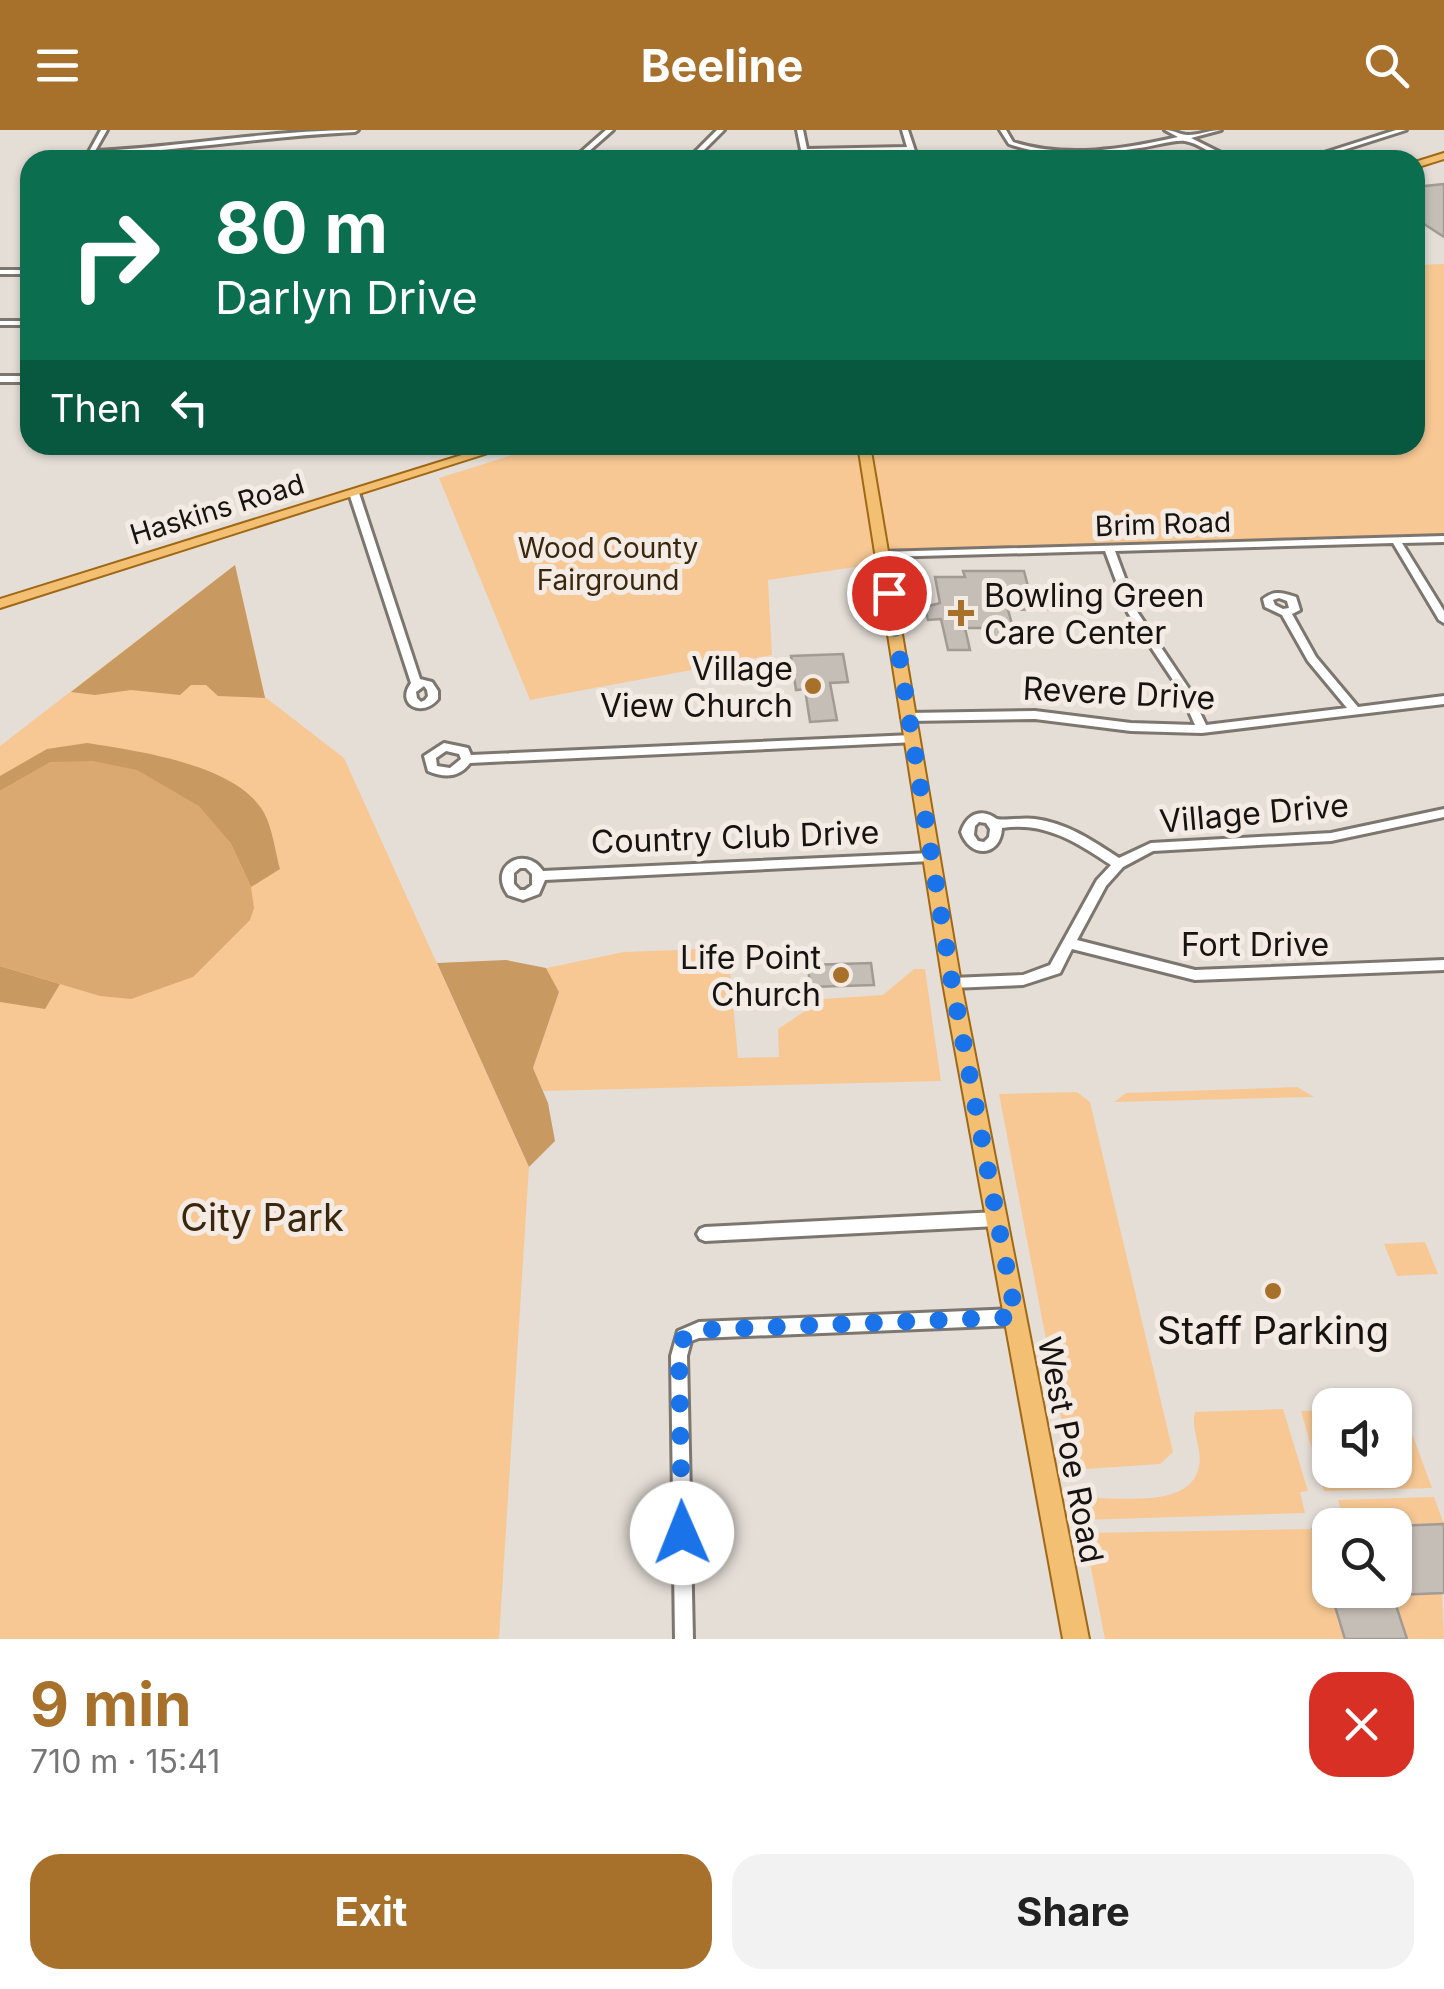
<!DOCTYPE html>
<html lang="en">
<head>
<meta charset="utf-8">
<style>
  :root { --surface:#fff; --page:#f2f2f2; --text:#222; --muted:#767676; --accent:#a7712c }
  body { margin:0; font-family:Inter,sans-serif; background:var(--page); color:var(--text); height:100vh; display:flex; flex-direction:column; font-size:38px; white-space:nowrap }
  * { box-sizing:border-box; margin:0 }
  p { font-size:32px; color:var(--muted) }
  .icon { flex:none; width:55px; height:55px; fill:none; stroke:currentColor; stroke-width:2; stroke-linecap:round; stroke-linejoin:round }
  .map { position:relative; height:1509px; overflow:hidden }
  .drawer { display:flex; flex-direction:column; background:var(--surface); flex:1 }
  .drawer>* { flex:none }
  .hud { position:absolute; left:20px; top:20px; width:1405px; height:305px; border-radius:30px; box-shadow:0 2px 8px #0004; background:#0b6e4f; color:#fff; overflow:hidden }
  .fabs { position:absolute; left:1312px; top:1258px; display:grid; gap:20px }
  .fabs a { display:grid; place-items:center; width:100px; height:100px; border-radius:20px; background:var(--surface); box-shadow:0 2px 8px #0004; font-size:50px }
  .pin { position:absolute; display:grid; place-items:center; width:85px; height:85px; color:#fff; margin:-42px; border:5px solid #fff; border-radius:50%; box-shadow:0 2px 10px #0007 }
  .me { position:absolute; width:110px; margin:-55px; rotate:359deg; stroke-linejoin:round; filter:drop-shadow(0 0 8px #0008) }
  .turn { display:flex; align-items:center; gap:35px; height:210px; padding:0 30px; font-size:45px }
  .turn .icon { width:130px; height:130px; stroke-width:2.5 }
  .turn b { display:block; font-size:70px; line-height:85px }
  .then { display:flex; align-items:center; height:95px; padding:0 30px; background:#0003; gap:20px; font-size:38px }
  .round { display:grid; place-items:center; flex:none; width:105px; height:105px; border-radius:30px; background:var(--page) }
  .headline { display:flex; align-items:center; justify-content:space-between; height:170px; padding:0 30px }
  h1 { font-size:60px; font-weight:700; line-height:75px; color:var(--accent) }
  .cta { display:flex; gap:20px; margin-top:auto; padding:20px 30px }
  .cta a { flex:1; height:115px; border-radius:30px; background:var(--accent); color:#fff; font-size:40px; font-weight:700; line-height:115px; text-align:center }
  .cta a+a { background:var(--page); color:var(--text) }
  header { display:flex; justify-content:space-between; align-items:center; height:130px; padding:0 30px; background:var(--accent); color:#fff; font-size:45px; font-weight:700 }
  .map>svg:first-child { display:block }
  .green { fill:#f7c894 }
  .forest { fill:#c99962 }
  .water { fill:#daa972 }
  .building { fill:#c5beb7; stroke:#a29b94; stroke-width:2.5 }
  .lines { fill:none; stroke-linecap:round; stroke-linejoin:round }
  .minor-casing { stroke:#7c766f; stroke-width:6 }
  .major-casing { stroke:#a06814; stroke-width:4 }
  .minor { fill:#fff; fill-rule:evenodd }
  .major { fill:#f3c073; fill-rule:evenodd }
  .route { stroke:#1a73e8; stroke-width:18; stroke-dasharray:0 32.4 }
  .poi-dot { fill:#a7712c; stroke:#f3ebe4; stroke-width:4 }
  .labels { text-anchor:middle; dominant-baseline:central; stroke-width:10; stroke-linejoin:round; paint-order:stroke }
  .far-street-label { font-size:28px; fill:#161311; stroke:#f3ebe4 }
  .far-park-label { font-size:28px; fill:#3b270e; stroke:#f3ebe4 }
  .poi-label { font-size:32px; fill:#161311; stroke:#f3ebe4; text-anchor:end }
  .street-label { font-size:32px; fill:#161311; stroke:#f3ebe4 }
  .near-park-label { font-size:38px; fill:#3b270e; stroke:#f3ebe4 }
  .near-poi-label { font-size:38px; fill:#161311; stroke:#f3ebe4 }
</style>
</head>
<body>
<header><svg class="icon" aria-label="menu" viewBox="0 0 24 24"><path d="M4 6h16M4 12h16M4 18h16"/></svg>Beeline<svg class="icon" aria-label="search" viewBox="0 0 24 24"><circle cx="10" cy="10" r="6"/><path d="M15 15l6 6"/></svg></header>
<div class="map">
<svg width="1444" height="1509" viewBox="0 0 1444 1509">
  <rect width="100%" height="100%" fill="#e5ded7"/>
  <path class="green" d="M1444,134V409L883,424L875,434L768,450L772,525L530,570L439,348L544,315H1415V135Z
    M235,435L265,567L344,628L529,1037L499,1509H0V616Z
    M728,818L738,928L779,927L778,899L823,869L883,865L914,839H925L941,951L543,961L533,938L559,862L546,838L624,822Z
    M1297,957L1314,967L1114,972L1126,963Z
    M1077,962L1090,972L1173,1322L1160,1334L1071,1340L999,964Z
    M1425,1112L1438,1144L1397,1146L1384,1114Z
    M1283,1279L1308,1361L1300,1362L1305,1383L1082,1390L1079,1371L1088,1368C1119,1367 1192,1379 1199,1336C1203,1318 1190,1300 1195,1282Z
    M1395,1279H1403L1432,1358L1324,1361L1301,1281L1330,1280V1340H1395Z
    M1434,1367L1444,1394L1345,1395L1338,1370Z
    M1313,1399L1345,1509H1105L1084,1403Z
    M1442,1463L1444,1509H1407L1392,1465Z"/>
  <path class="forest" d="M235,435L265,568L218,566L206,555H191L180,565L131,560L95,565L71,562Z
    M87,613C138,621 231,634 261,678C272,693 275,721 280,739L251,757L230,712L51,632L0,661V646L47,619Z
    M506,830L546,838L559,862L533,938L548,973L555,1011L529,1037L437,833Z
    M0,836L60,854L45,879L0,872Z"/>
  <path class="water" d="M93,631L137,640L199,676L230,712L251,757L254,778L250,790L193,847L131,869L100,866L0,836V661L51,632Z"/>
  <path class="building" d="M1444,54V107L1415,88V57Z
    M963,441H1024L1030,464H1045L1050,479L1008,480L1017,511L989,512L986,498H965L970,520H948L941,489L928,490L925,477L940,473L935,447H965Z
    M843,524L848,552L830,553L837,590L810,592L805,559L796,560L791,526Z
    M871,833L874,855L810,857L808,835Z
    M1444,1394V1463L1395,1465V1396Z
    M1330,1398V1449H1327L1313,1399Z
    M1330,1460H1391L1407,1509H1345Z"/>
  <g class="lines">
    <g class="minor-casing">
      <path id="minor" d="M101,0H107L95,21C183,17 270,0 358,0L355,2C267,6 180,21 92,25L89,29H85Z
        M606,0H613L579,30H572Z
        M717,0H724L694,30H687Z
        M797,0H803L807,19L907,17L902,0H908L918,30H912L909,21L808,23L809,30H803Z
        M1000,0H1006L1013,12C1066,29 1125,19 1178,7L1165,0C1174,0 1180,5 1188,5C1199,5 1210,0 1221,0L1191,8L1235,30C1216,30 1203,14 1185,11C1175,9 1151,17 1139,18C1095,25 1052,29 1009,14Z
        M1396,0H1406L1312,30H1302Z
        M0,140H30V144H0Z
        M0,191H30V195H0Z
        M0,246H30V252H0Z
        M58,315H88C81,320 65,320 58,315Z
        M354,360L359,363L420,549L432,552L438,561V569C423,588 395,575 411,553L349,363ZM424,556L427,560L428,566L425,570L421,572L417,568L416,562Z
        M1444,406V412L1402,413L1444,481V493L1439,490L1393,413L1115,421L1138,483L1189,559L1206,595L1347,578L1308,531L1282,485L1265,477L1263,469C1274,460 1283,463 1296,467L1300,480L1292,484L1316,527L1358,577L1444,566V574L1202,603L1131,601L1035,589L908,591L902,587L908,583L1035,581L1131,593L1195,595L1179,559L1128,483L1105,421L883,427L878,424L880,422ZM1279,468L1287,471L1289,478L1283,479L1275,475L1273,470Z
        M912,605L916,606L918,609L916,612L470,633C459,648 444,648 428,641L424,626L444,613L468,618L471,625ZM446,621L459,624L461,629L450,638L437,636L436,628Z
        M1444,679V687L1331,711L1153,721L1123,737L1106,756L1077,810L1195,840L1444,830V840L1195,850L1072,819L1060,843L1023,855L952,858L947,857L945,853L947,849L952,848L1023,845L1050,835L1097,750L1111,735C1077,712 1044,691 1002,698C1001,727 970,729 961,702C965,689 975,679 990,685C993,686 994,688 997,689C1004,691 1024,687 1035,689C1067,693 1093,711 1119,728L1151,713L1331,703ZM979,692L986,693L990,699L989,707L984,712L978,711L974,705L975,696Z
        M931,723L937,727L931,731L545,750L539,764L523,770L508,765C487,736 525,714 543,741ZM520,738H526L532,744V755L525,760H520L514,754V743Z
        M997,1082L1002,1084L1005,1089L1002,1094L997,1096L705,1111L700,1109L697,1104L700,1099L705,1097Z
        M1016,1179L1022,1182L1024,1187L1022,1192L1016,1195L699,1208L691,1211L687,1226L693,1509H675L671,1226L678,1201L699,1192Z"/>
    </g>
    <g class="major-casing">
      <path id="major" d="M1444,23V29L1415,38V32Z
        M494,315H513L0,478V469Z
        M858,315H870L961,853L1089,1509H1063L943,853Z"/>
    </g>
    <use href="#minor" class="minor"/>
    <use href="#major" class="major"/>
  </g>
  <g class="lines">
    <path class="route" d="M682,1403L679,1226L684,1206L699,1200L1016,1187L952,853L889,463"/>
  </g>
  <g class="poi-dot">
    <path d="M956 468h10v10h10v10h-10v10h-10v-10h-10v-10h10z"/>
    <circle cx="813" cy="556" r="10"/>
    <circle cx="841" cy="845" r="10"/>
    <circle cx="1273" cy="1161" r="10"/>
  </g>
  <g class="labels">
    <g class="far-street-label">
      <text transform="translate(217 379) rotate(-17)">Haskins Road</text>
      <text transform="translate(1163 394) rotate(-2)">Brim Road</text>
    </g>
    <g class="far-park-label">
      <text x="608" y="418">Wood County<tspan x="608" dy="32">Fairground</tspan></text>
    </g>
    <g class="poi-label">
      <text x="984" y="465" text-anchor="start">Bowling Green<tspan x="984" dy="37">Care Center</tspan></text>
      <text x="793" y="538">Village<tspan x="793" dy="37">View Church</tspan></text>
      <text x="821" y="827">Life Point<tspan x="821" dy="37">Church</tspan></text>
    </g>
    <g class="street-label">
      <text transform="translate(1119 563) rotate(3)">Revere Drive</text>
      <text transform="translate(1254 683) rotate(-5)">Village Drive</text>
      <text transform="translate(735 707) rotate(-2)">Country Club Drive</text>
      <text x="1255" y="814">Fort Drive</text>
      <text transform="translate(1071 1320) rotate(79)">West Poe Road</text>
    </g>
    <g class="near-park-label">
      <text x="262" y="1087">City Park</text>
    </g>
    <g class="near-poi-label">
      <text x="1273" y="1200">Staff Parking</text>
    </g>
  </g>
</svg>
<div class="fabs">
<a><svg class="icon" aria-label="sound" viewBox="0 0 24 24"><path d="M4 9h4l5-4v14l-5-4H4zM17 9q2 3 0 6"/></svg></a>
<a><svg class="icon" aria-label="search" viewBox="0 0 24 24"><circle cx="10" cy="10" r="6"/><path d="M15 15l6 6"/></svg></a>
</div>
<div class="pin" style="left:889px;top:463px;background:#d93025"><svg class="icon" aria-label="arrive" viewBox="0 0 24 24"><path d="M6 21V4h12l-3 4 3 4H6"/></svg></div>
<svg class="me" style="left:682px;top:1403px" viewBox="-20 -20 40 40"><circle r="19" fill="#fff"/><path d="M0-13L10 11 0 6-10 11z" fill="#1a73e8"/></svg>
<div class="hud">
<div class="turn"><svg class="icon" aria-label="right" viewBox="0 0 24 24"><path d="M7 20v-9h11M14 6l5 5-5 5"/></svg><div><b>80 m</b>Darlyn Drive</div></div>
<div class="then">Then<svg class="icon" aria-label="left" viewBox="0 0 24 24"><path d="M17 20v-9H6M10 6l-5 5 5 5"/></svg></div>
</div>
</div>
<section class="drawer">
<div class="headline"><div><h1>9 min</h1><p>710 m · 15:41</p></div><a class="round" style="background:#d93025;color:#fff"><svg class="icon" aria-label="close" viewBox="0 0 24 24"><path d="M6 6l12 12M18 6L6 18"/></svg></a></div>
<div class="cta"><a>Exit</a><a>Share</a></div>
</section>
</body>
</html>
